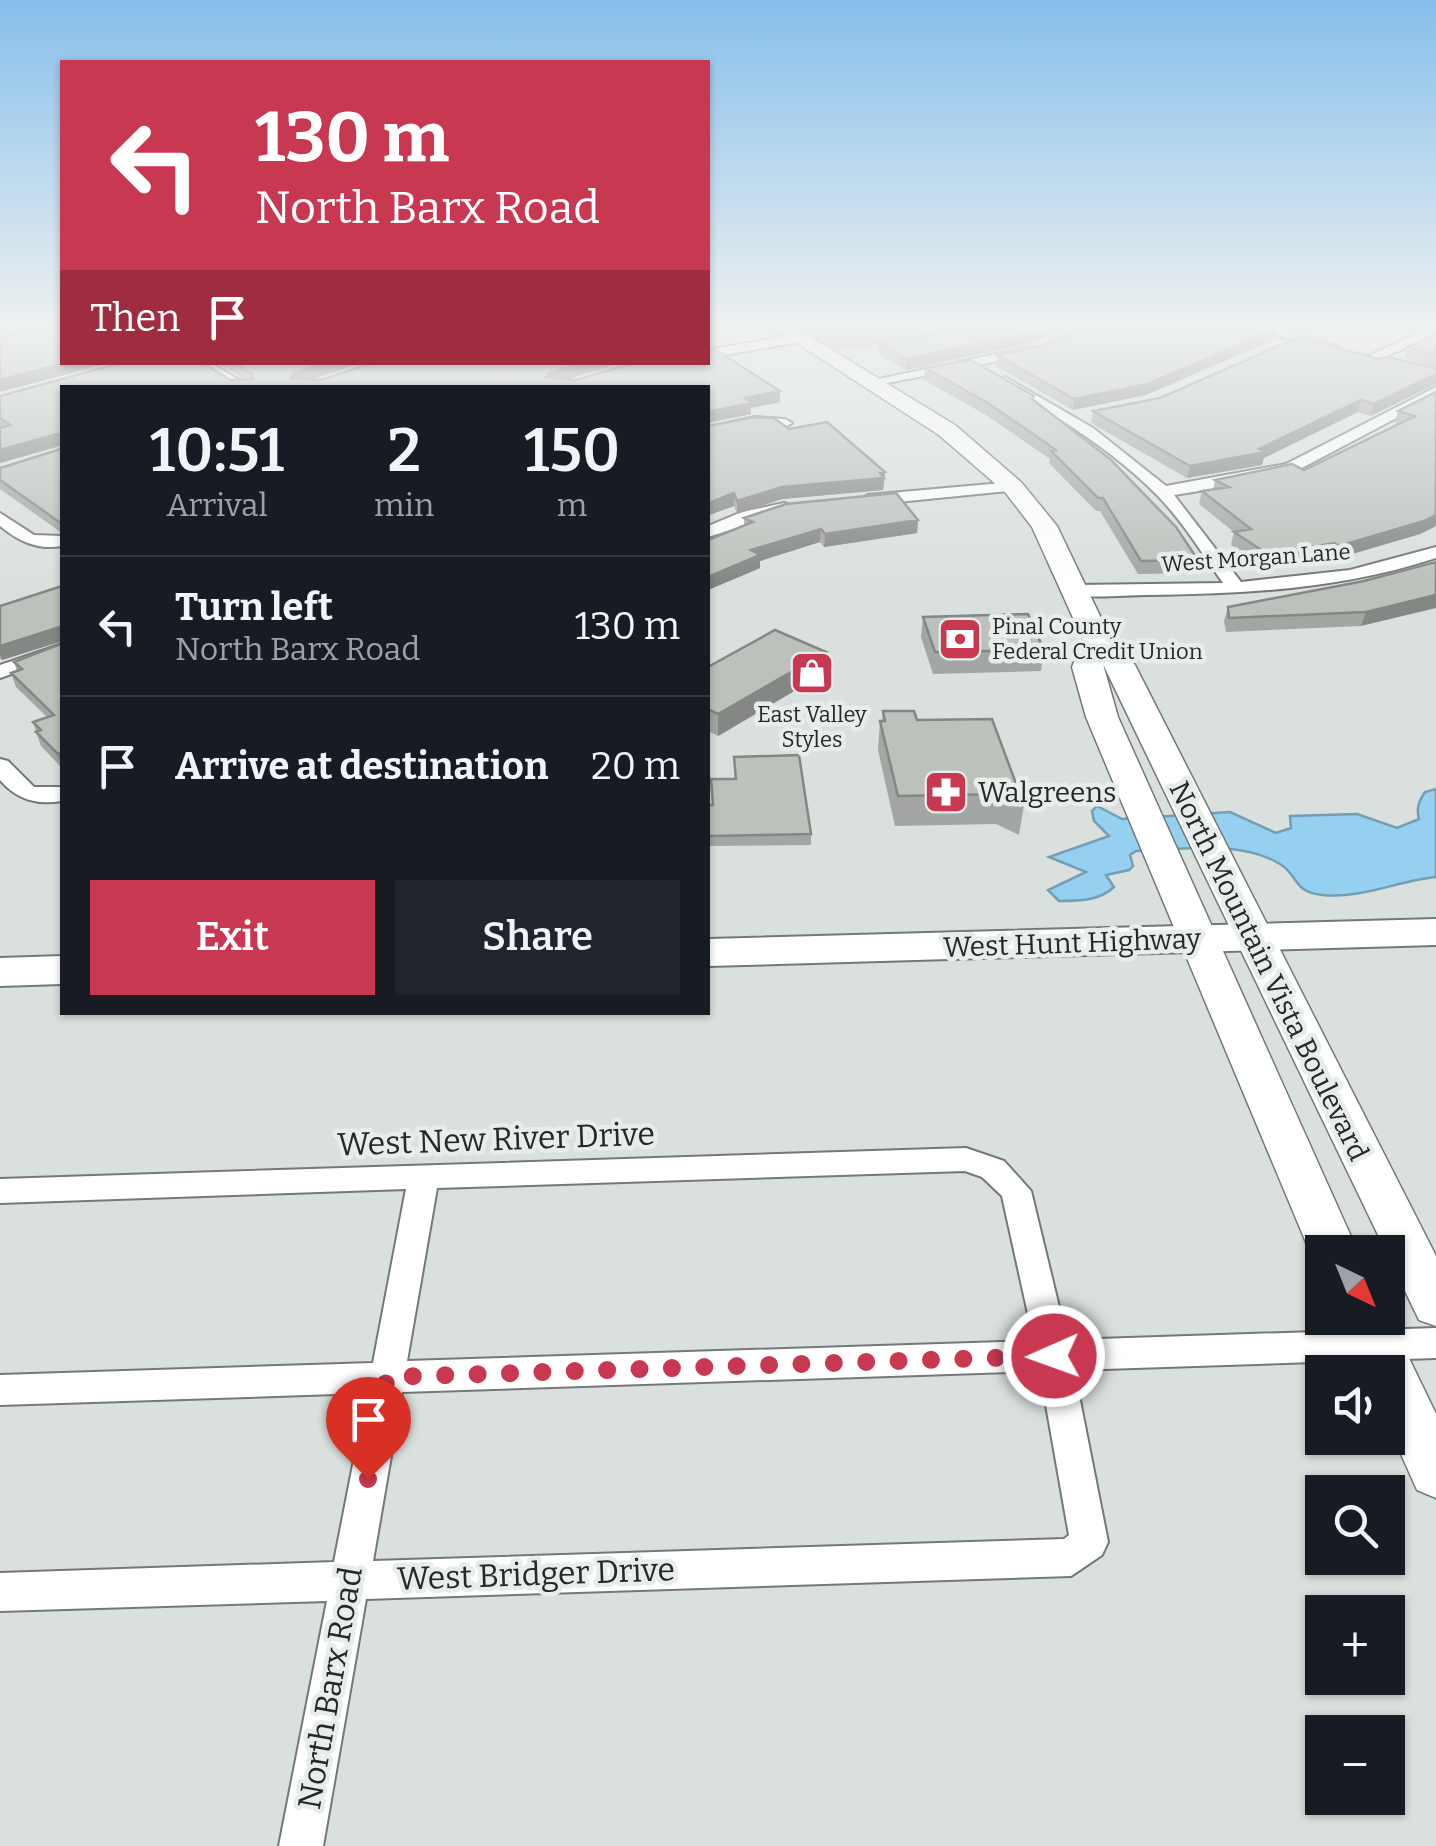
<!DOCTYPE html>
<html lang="en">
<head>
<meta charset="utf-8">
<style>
  :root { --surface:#171b24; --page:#20242c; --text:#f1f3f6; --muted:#9ea1a6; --line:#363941; --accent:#c93851 }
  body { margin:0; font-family:Bitter,serif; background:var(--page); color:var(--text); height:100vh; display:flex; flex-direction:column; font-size:38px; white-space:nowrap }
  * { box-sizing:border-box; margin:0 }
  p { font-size:32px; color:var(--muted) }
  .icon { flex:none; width:55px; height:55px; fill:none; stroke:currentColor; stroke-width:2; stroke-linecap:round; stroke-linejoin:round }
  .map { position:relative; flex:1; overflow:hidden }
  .sheet { position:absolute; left:60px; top:385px; width:650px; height:630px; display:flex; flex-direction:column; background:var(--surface); border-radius:0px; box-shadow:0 2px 8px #0004 }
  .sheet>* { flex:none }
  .top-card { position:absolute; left:60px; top:60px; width:650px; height:305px; border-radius:0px; box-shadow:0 2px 8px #0004; background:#c93851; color:#fff; overflow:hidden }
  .needle { width:65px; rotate:137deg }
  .controls { position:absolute; left:1305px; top:1235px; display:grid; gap:20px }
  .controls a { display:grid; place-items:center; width:100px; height:100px; border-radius:0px; background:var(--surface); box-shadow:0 2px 8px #0004; font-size:50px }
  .pin { position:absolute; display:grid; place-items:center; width:85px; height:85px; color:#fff; margin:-102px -42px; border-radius:50% 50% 50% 0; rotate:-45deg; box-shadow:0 0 10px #0007 }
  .pin .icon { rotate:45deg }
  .me { position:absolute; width:110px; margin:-55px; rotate:268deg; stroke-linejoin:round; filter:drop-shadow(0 0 8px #0008) }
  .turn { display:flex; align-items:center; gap:35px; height:210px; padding:0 30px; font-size:45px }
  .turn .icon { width:130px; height:130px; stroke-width:2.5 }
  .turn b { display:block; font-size:70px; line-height:85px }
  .then { display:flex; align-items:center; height:95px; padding:0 30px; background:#0003; gap:20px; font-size:38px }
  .eta { display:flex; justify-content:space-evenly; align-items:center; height:170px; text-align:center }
  .eta b { font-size:60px; font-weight:600; line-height:70px }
  .primary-button { display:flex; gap:20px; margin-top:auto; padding:20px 30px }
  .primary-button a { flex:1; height:115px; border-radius:0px; background:var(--accent); color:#fff; font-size:40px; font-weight:600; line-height:115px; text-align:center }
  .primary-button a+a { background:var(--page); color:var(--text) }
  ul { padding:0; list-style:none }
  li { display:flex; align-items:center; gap:30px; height:140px; padding:0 30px; border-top:2px solid var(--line) }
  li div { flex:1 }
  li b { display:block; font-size:38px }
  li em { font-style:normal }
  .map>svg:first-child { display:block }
  .green { fill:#b1b188 }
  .water { fill:#95d0f0; stroke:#749eb4; stroke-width:2.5 }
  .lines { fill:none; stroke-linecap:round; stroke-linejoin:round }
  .street-casing { stroke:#737976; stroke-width:4 }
  .secondary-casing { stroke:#737976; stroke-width:3 }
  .primary-casing { stroke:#737976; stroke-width:4 }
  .street { fill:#fff; fill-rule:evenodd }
  .secondary { fill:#fff; fill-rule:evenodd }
  .primary { fill:#fff; fill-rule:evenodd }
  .wall { fill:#a3a6a2 }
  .shaded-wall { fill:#848784 }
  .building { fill:#bdc1bc; stroke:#848784; stroke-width:2.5 }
  .route { stroke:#c93851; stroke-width:18; stroke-dasharray:0 32.4 }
  .labels { text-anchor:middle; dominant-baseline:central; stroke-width:9; stroke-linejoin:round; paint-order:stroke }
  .far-street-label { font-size:22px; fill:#262827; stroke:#e7edeb }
  .far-poi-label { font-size:22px; fill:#262827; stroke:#e7edeb; text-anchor:start }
  .poi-label { font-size:28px; fill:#262827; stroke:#e7edeb; text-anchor:start }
  .street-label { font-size:28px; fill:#262827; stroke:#e7edeb }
  .near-street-label { font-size:32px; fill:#262827; stroke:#e7edeb }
</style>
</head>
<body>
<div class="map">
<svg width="1436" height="1846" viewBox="0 0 1436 1846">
  <rect width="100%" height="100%" fill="#dae0de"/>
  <path class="green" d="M778,325H987L965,333L823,353Z"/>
  <path class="water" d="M1436,789V877C1396,881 1363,899 1322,895C1293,892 1299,876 1280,864C1239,839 1182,850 1136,851L1130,855L1133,866L1129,870L1106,875L1114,887C1099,901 1079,901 1059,901L1048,890L1086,872L1049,857L1109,836L1094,821L1092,811L1097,806L1122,819L1230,812L1276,833L1291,828L1290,816L1357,814L1397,828L1419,819C1416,808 1419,801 1425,792Z"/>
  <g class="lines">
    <g class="street-casing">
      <path id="street" d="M1244,325H1264L1337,346L1330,350Z
        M1436,325V334L1378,360L1366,357Z
        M799,334L804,335V341L708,358V350Z
        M1029,347L1034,348V354L872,386L865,382Z
        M192,362H209L252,388H234Z
        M1005,377L1093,428L1166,486L1286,464L1436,387V397L1298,470L1262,481L1174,495L1241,582L1350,570L1436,547V558C1342,589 1246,594 1147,595C1123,595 1095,599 1071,594V586L1077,585L1223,583C1202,553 1183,522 1158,496C1113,450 1056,415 1000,384L998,381Z
        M755,417L785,419L792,423L785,427L755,425L708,435V427Z
        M1013,482L1021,487L1019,490L868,505L860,500L868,495Z
        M784,503L790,505V511L708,537V526L742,512Z
        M0,513L34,535L62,536V546C37,550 20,542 0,526Z
        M62,644V656L0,678V665Z
        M0,759L8,761L34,787H62V801C37,805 17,800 0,780Z
        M966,1148L1004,1161L1031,1191L1067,1340L1436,1328V1358L1074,1370L1108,1542L1102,1555L1071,1576L366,1599L323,1846H279L327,1601L0,1611V1573L334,1562L367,1393L0,1405V1375L373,1363L406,1189L0,1203V1179ZM965,1171L982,1177L1002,1196L1034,1341L407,1361L437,1188ZM1040,1371L1069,1535L1064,1539L373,1561L402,1392Z"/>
    </g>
    <g class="secondary-casing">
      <path id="secondary" d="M769,325H791L955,425L1021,482L1057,526L1110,637L1135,665L1436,1256V1326L1419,1320L1103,664L1118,717L1358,1252H1322V1268L1317,1266L1310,1252L1086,717L1072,667L1083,640L1032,527L1005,492L939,435Z
        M1388,1315L1436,1414V1498L1417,1490L1388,1425V1372H1364L1339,1318Z"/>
    </g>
    <g class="primary-casing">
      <path id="primary" d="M1436,919V945L708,966V939Z
        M62,956V984L0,986V958Z"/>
    </g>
    <use href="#street" class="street"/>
    <use href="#secondary" class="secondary"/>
    <use href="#primary" class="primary"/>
  </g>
  <path class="wall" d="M981,325H1078L1026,344L906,370L878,354L879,343L972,328Z
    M1278,325H1313L1300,331Z
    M1278,328L1275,339L1146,395L1073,410L996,366L997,355L1038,347Z
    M1436,334V367L1405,358L1408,347Z
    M708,350H716L780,391V402L751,408V414L708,423V388H62V533L0,489V468L61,449L62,446L0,463V428H2L0,427V396L124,362H202L230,380H245L217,362H364L311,380H320L376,362H624L567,380H576L637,362H708Z
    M1378,359L1436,368L1371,416L1358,412L1264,458L1262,465L1187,478L1091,423L1093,411Z
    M925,368L1034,396V400L1198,560L1194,573L1138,574L1100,511H1096L1049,463L1050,459L986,415L924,380Z
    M1436,392V526L1420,534L1335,559L1330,556L1266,568L1231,545L1234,532L1199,504L1202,491L1213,490L1215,480L1304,470L1398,424L1395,423L1398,411Z
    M708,426L789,429L885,472L883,490L782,499L737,514L734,506L709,515L708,511Z
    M744,518L918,520L917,533L824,547L820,542L760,561V568L708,590V540L744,526Z
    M1436,562L1361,626L1226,632L1224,621L1228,607L1364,581Z
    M62,586V768L41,746L36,732L33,722L47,717L16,687L11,673L17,671L14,662L61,644L60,642L2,660L0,658V606Z
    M923,617L1044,650L1041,671L933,674L921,637Z
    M826,652L825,673L718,736L708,731V667Z
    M883,711L917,720L1024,805L1019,835L996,824L895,826L878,750L880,721H882Z
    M734,757L811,834V845L708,846V805H712L735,779Z"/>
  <path class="shaded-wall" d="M0,325H34L0,333Z
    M1051,325H1078L1026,344L906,370L907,359Z
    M1302,325H1313L1300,331Z
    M1278,328L1275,339L1146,395L1073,410L1074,399Z
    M68,362H113L0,392V380Z
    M328,362H364L296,384L291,378L294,373Z
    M587,362H624L550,384L546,377L549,373Z
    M1436,374V384L1371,416L1374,404Z
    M780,391V402L751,408V414L708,423V412L745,398Z
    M1361,400L1358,412L1264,458L1262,465L1187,478L1190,466Z
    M57,434L61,445L0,463V450Z
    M885,472L883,490L782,499L737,514V501L782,487Z
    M734,493V506L709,515V503Z
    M1436,515V526L1420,534L1335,559L1339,546Z
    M918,520L917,533L824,547L825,534Z
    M821,529L820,542L760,561V568L708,590V577L751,550Z
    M1334,543L1330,556L1266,568L1269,555Z
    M1436,595V608L1361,626L1366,612Z
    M60,627L62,641L2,660L0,654V646Z
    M826,652L825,673L718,736V714Z
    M62,752V768L58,754Z"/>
  <path class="building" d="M52,325H62V362H68L0,380V337Z
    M981,325H1051L1027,334L907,359L879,343L972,328Z
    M1091,325H1268L1278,328L1148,384L1074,399L997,355L1038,347Z
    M1436,334V355L1408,347Z
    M1299,337L1378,359L1387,357L1436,368V374L1374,404L1361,400L1336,412L1259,449L1265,452L1190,466L1093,411L1160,398Z
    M708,350H716L780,391L745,398L751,403L708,412V388H62V524L0,480V468L61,449L62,437L57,434L0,450V428L10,425L0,418V396L124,362H202L230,380L253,379L252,374L233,362H328L294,373L291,378L320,380L376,362H587L549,373L546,377L576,380L637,362H708Z
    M971,360L1034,396L1032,399L1110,459L1176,527L1198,560L1141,561L1103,498H1098L1051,451L1056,450L988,403L925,368Z
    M1436,392V515L1424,521L1339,546L1334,543L1269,555L1234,532L1251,529L1202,491L1229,487L1215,480L1292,464L1304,470L1415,416L1398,411Z
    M755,417L774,418L789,429L827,422L885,472L880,473L884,478L782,487L737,501L734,493L709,503L708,498V426Z
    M896,493L918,520L825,534L821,529L751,550L760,555L708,577V540L753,522L744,518L786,504Z
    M1436,562V595L1366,612L1229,618L1228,607L1364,581Z
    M62,586V752L58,754L36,732L41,730L33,722L54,715L11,673L22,669L14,662L61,644L60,627L0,646V606Z
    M1028,614L1044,650L935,652L923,617Z
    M775,630L826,652L718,714L708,709V667Z
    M883,711H914L917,720L992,719L1024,805L1000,794L898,796L880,721H885Z
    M799,755L811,834L708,836V805H713L711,779H736L734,757Z"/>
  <linearGradient id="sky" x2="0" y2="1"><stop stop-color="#87bfeb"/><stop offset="0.56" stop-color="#eef1f0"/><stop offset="1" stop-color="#eef1f0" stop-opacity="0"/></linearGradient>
  <rect width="1436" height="583" fill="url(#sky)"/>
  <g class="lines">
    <path class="route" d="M368,1479L387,1377L1054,1356"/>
  </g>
  <defs>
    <g id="bank-square" transform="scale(2.25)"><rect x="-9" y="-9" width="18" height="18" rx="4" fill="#c93851" stroke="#e7edeb"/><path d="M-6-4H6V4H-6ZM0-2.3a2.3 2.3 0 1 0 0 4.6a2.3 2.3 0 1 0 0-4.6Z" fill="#fff"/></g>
    <g id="shop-square" transform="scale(2.25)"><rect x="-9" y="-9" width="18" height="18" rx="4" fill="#c93851" stroke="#e7edeb"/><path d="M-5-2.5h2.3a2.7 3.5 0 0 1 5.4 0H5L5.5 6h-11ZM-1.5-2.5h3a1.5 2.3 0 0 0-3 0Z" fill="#fff"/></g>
    <g id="pharmacy-square" transform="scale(2.25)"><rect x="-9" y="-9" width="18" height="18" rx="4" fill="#c93851" stroke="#e7edeb"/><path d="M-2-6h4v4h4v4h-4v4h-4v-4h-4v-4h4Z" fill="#fff"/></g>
  </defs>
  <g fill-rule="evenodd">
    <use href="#bank-square" x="960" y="639"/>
    <use href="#shop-square" x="812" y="673"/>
    <use href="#pharmacy-square" x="946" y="792"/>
  </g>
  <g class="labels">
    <g class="far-street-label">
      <text transform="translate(1256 558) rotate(-4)">West Morgan Lane</text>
    </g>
    <g class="far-poi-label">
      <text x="992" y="626">Pinal County<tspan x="992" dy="25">Federal Credit Union</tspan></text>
      <text x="812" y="714" text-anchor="middle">East Valley<tspan x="812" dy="25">Styles</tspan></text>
    </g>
    <g class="poi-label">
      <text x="978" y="792">Walgreens</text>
    </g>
    <g class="street-label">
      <text transform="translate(1072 943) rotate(-2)">West Hunt Highway</text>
      <text transform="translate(1269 971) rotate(64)">North Mountain Vista Boulevard</text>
    </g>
    <g class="near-street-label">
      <text transform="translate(496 1139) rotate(-2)">West New River Drive</text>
      <text transform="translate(536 1574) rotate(-2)">West Bridger Drive</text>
      <text transform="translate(330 1688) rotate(-80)">North Barx Road</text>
    </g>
  </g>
</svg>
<div class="controls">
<a><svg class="needle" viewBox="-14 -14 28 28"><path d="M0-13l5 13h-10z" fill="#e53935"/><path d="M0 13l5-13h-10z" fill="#9ea1a6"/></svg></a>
<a><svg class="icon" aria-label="sound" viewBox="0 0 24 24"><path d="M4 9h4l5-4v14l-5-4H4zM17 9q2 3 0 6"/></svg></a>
<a><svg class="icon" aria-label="search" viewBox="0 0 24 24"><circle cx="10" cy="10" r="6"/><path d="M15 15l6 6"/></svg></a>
<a>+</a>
<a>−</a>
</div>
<div class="pin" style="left:368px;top:1479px;background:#d93025"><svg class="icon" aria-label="arrive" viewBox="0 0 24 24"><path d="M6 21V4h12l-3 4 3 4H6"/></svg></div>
<svg class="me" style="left:1054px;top:1356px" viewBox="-20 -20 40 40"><circle r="17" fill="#c93851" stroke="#fff" stroke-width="3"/><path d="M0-11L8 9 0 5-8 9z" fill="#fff"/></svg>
<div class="top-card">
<div class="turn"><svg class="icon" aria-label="left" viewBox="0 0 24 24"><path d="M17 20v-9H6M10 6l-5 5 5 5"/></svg><div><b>130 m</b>North Barx Road</div></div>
<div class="then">Then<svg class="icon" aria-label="arrive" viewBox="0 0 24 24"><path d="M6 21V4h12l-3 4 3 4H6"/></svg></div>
</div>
<section class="sheet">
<div class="eta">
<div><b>10:51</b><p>Arrival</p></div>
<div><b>2</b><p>min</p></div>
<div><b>150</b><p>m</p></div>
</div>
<ul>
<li><svg class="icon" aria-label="left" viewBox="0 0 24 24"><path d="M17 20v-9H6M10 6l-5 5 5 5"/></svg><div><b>Turn left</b><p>North Barx Road</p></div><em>130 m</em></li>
<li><svg class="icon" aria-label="arrive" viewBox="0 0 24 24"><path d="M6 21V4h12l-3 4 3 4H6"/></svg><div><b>Arrive at destination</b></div><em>20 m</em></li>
</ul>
<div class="primary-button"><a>Exit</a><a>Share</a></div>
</section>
</div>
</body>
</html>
